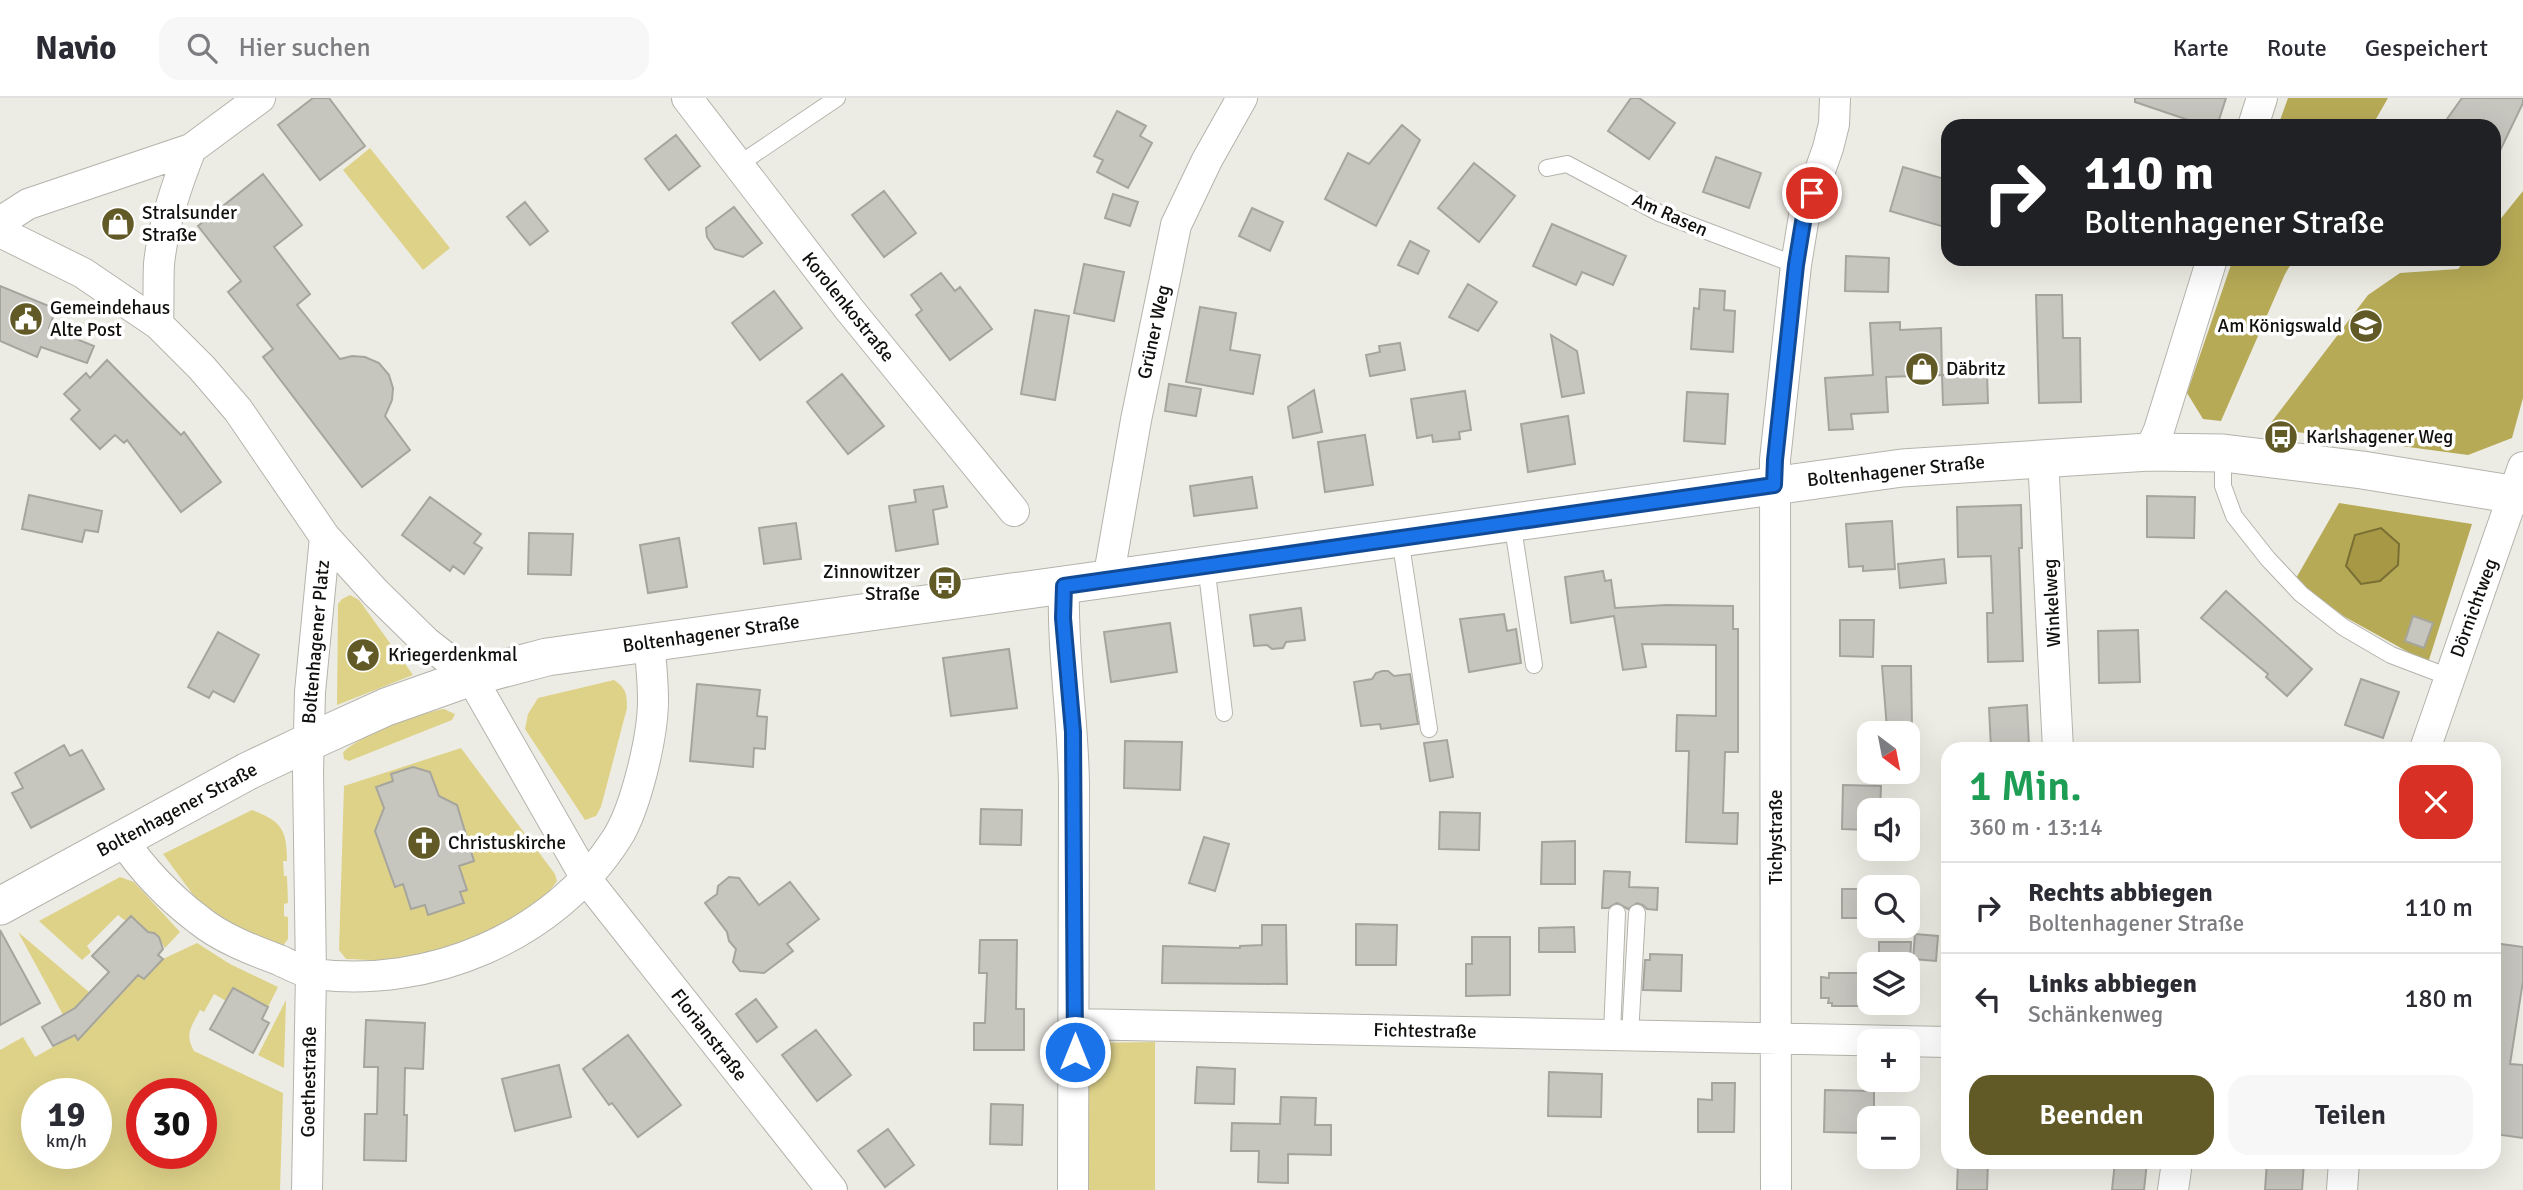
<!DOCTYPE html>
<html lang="de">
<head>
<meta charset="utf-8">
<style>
  :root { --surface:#fff; --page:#f7f7f7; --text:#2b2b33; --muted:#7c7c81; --line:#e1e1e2; --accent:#625a26 }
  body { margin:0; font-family:Signika,sans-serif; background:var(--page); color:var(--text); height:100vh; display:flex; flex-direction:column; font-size:26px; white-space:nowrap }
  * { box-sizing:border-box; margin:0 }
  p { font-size:23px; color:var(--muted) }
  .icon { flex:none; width:38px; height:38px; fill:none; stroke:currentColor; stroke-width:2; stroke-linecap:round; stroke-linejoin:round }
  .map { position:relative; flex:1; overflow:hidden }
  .drawer { position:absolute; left:1941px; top:644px; width:560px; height:427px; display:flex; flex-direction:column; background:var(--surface); border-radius:21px; box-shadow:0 7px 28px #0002 }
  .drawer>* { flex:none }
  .hud { position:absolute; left:1941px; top:21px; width:560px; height:147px; border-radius:21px; box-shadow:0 7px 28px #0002; background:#202124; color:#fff; overflow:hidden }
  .needle { width:46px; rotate:148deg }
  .buttons { position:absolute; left:1857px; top:623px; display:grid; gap:14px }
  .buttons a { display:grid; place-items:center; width:63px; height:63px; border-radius:14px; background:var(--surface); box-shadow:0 7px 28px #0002; font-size:35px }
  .speed { position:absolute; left:21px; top:980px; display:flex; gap:14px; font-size:35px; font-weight:700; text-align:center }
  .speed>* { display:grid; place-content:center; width:91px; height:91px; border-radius:50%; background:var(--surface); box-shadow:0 7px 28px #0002; line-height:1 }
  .speed small { font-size:18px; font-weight:400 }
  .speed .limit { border:10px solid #d22; background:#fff; color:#111 }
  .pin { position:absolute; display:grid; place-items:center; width:60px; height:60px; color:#fff; margin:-30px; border:4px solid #fff; border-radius:50%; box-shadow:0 2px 7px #0007 }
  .me { position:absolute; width:77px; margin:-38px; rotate:0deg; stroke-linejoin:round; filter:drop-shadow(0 0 5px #0008) }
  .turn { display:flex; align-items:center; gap:24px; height:147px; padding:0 28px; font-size:32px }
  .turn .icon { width:91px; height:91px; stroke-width:2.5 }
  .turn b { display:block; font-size:49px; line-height:60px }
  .round { display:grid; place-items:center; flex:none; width:74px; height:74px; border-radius:21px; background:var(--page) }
  .headline { display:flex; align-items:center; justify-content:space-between; height:119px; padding:0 28px }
  h1 { font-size:42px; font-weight:600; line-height:52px; color:#1e9e55 }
  .primary-button { display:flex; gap:14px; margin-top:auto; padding:14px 28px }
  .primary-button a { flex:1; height:80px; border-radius:21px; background:var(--accent); color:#fff; font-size:28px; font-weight:600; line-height:80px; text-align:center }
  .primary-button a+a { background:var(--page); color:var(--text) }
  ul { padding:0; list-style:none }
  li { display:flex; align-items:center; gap:21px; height:91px; padding:0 28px; border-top:2px solid var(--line) }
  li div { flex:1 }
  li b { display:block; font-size:26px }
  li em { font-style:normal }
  header { display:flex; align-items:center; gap:42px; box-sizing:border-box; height:98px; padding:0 35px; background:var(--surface); border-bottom:2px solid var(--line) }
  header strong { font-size:33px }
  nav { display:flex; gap:38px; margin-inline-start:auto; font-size:24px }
  .search { width:490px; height:63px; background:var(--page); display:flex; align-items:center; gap:18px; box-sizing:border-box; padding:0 24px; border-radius:21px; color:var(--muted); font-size:26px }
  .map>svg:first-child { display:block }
  .green { fill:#ded289; fill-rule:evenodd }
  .forest { fill:#b7aa57 }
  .water { fill:#a69845; stroke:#796f34; stroke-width:2 }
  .building { fill:#c6c5be; stroke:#a6a59d; stroke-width:2 }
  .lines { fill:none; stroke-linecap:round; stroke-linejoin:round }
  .service-casing { stroke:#b4b3ac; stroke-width:18 }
  .minor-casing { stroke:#b4b3ac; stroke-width:32 }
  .tertiary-casing { stroke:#b4b3ac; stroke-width:39 }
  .service { stroke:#fff; stroke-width:16 }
  .minor { stroke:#fff; stroke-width:30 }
  .tertiary { stroke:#fff; stroke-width:37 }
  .route-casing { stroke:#114b97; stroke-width:18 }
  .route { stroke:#1a73e8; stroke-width:12 }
  .labels { text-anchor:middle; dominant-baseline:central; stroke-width:7; stroke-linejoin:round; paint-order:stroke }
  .poi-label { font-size:19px; fill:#11100e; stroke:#fff; text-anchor:start }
  .street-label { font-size:19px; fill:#11100e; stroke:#fff }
</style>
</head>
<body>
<header>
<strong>Navio</strong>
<div class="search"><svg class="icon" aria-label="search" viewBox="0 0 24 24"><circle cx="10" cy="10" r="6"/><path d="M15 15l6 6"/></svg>Hier suchen</div>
<nav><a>Karte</a><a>Route</a><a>Gespeichert</a></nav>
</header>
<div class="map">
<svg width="2523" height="1092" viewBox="0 0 2523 1092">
  <rect width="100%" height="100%" fill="#edece4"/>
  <path class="green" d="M370,50L450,150L423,172L343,72Z
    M350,497L359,502L413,577L337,607L338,506L342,501Z
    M614,582C626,590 627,596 627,610L601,709L596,718L585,722L525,631L528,616L538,600Z
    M444,611L455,616L452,622L349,663L344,661L343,655C355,639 423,614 444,611Z
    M461,650L555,776L557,783C530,824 437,858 389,862C375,863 360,861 346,861L339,852L344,688Z
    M252,712C281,723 287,731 287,763H283L284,778H287L288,805L284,806V818L288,819V841L282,849L247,837L197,802L163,756Z
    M120,779L134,784L180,834L165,850C154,829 136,833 118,817L87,848L91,854L82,862L39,823Z
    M18,834L108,910L138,877L144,881L163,861L197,845L230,866L278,889L268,909L233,890L226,903L214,896L204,914L200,912C192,928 184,936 194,953L283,995L280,1092H0V952L23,939L35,959L74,937ZM37,996H96V1055H37ZM142,996H201V1055H142Z
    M286,902L284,970L258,957Z
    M1155,944V1092H1088L1087,945Z"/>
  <path class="forest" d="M2288,0H2388L2372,28H2278Z
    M2523,93V300L2512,340L2468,357L2267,330L2368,197L2400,175L2458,171L2467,161H2494V129Z
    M2233,161H2294L2285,176L2221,323L2203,321L2187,295Z
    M2339,405L2472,426L2428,565L2345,519L2295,482Z"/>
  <path class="water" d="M2381,430L2399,446L2398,467L2380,483L2361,486L2346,468L2355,437Z"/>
  <path class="building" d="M313,0H329L365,48L320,82L278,27Z
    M1631,0H1639L1675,25L1649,61L1608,33Z
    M2135,0H2226L2217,28H2206L2135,4Z
    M2462,0H2523V5L2494,65V28H2442Z
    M1117,13L1146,28L1140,38L1152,45L1128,90L1097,74L1103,62L1094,58Z
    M1402,27L1420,42L1376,128L1325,101L1348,55L1369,66Z
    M676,37L700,68L669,92L645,61Z
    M1716,59L1761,75L1749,110L1703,94Z
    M1474,65L1515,98L1479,144L1438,110Z
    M1903,69L1948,82V130L1890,113Z
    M263,76L302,127L274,149L310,196L297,207L340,261L352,258L365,259L379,265L389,277L393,290L392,302L385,318L410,352L362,389L263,259L273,251L228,194L241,183L198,128Z
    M884,93L916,135L884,159L852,117Z
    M1113,96L1138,104L1130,128L1105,120Z
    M525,104L548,133L530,147L507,119Z
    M734,109L762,145L743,159L715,151L707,139L706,130Z
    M1252,110L1283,124L1270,153L1239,138Z
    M1552,126L1626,158L1613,187L1582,174L1576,187L1533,168Z
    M1410,143L1429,153L1418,176L1398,167Z
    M1846,158L1889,160L1888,194L1845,193Z
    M1084,166L1124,174L1114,223L1074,215Z
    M941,175L955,193L960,189L992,231L950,262L916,217L922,212L911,197Z
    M1468,186L1497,204L1478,233L1449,219Z
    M0,188L56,211L49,230L94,248L87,265L41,249L37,259L0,243Z
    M1700,191L1725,193L1724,212L1735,213L1733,254L1691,251L1694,210L1699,211Z
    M774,193L802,230L760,262L732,225Z
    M2036,197H2062L2063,240H2080L2081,304L2039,305Z
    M1200,209L1236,215L1230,252L1260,257L1253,296L1186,284Z
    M1035,212L1069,218L1055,302L1021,296Z
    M1900,224V232L1941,230L1942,277L1886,279L1888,314L1851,316L1853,331L1829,332L1825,280L1873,277L1870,225Z
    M1551,237L1577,253L1584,295L1562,299Z
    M1400,245L1405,272L1370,278L1366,257L1380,254L1379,248Z
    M107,262L181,337L184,334L221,384L181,414L127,342L124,345L115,337L100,351L71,321L80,312L64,296L86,275L90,280Z
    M1987,275L1988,305L1943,307L1942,277Z
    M842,276L884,328L848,356L807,304Z
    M1169,286L1201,291L1196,318L1165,313Z
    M1314,292L1322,334L1293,340L1288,309Z
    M1465,293L1471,332L1459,334L1460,341L1433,344L1432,337L1417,340L1411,301Z
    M1687,294L1728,296L1725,346L1684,343Z
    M1568,318L1575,366L1528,374L1521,326Z
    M1365,337L1373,387L1325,394L1318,344Z
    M1252,379L1257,410L1194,418L1190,388Z
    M943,388L947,409L933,412L938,446L896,453L889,408L916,404L914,392Z
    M29,397L102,413L98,434L85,432L82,444L22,431Z
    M2147,398L2195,399L2194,440L2147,439Z
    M430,399L481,436L474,445L482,450L464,476L453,468L450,473L402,437Z
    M2021,407L2022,450H2019L2023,563L1988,564L1987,515H1993L1991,458L1958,459L1957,409Z
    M1892,423L1895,471L1863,473V468L1849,469L1846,426Z
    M796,425L801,461L764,466L759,430Z
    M529,435L573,436L571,477L528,476Z
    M679,440L687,489L648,495L640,447Z
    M1944,461L1946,485L1900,490L1898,466Z
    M1603,473L1605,483L1611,482L1615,510L1666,507L1733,508V531H1738V654H1725L1723,715H1738L1737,746L1686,744L1689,653H1676L1677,617L1716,618V547L1642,546L1646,569L1623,572L1614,518L1571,525L1565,479Z
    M2226,493L2312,571L2287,598L2266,579L2268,576L2201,520Z
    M1301,510L1305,542L1286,544L1283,550L1272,551L1267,547L1254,548L1250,517Z
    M1504,516L1507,533L1516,531L1521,565L1469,574L1460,521Z
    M2413,518L2433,525L2424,550L2405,543Z
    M1840,522H1874L1873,559L1840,558Z
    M1170,525L1177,574L1111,584L1104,534Z
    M2138,532L2140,584L2099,585L2098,533Z
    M218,534L259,557L234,604L213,593L209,600L188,589Z
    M1009,551L1017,610L951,618L943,560Z
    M1882,568H1911L1912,630L1887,631Z
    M1382,573H1388L1394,578L1410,576L1418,626L1381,631L1380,626L1361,628L1354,584L1372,581L1376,575Z
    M2361,581L2399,594L2383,640L2345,627Z
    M697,586L760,592L757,618L767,619L765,651L754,650L753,669L690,663Z
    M2027,607L2029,648L1991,650L1989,610Z
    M1447,642L1453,679L1430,683L1424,645Z
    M1125,643L1182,644L1180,692L1124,690Z
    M64,647L70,658L82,652L104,691L31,730L12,695L23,690L15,675Z
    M413,669L430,674L439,698L457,707L474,763L459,768L467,792L460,794L464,805L428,817L425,807L411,811L403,786L395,789L375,733L384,710L376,689L393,683L391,676Z
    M1843,687L1881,688L1880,712H1869V732L1842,731Z
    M981,711L1022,712L1021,747L980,746Z
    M1440,714L1480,715L1479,752L1439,751Z
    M1204,739L1229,746L1215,793L1189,785Z
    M1575,743V786H1541L1542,744Z
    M1604,773L1630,774L1629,789L1658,790L1657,812L1647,811L1643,807L1637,805L1628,811L1617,805L1608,810H1602Z
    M729,779L739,780L759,807L790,784L819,821L787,846L793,853L764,875L740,873L733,864L736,851L729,843L727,834L705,805L717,796L718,788Z
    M1842,791H1869V820H1842Z
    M131,818L148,834L154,835L159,839L163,851L158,857L163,861L144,881L138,877L78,942L75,937L53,948L42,929L75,910L109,874L92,858Z
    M1356,826L1397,827L1396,867H1356Z
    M1262,827H1286L1287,886L1162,885L1163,848L1240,850V848L1262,847Z
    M1574,829L1575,854H1539V830Z
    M0,832L40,905L0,927Z
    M1915,836L1938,838L1936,863L1913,861Z
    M1472,839H1510V897L1466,898V866H1472Z
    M980,842H1017L1016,911H1024V952H974V925H985L987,875H979Z
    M1879,844H1911L1910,866H1879Z
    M2494,845L2523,849V883L2510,966L2523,967V1040L2494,1036Z
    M1650,856L1682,857L1681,893L1643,892L1645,862H1650Z
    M1829,875H1865V881H1869V900H1865V906L1860,905V908H1832V905H1828L1829,900H1821V879L1829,880Z
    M233,890L268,909L262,921L269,925L253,955L210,931Z
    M756,901L777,929L757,944L736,916Z
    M366,922L425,925L423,971L405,970L404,1017H407L406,1063L364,1062L365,1016H377L378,969H364Z
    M816,932L851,977L817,1003L782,957Z
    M628,937L681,1007L638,1039L612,1005L609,1007L583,971Z
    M559,967L571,1019L515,1033L502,981Z
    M1197,969L1235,971L1234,1006L1195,1005Z
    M1549,974L1602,976L1601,1019L1548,1018Z
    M1712,985H1735L1734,1034H1698V1001L1712,1002Z
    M1825,992L1874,993V1020H1869V1035L1824,1034Z
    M1281,999L1316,1000L1315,1027H1331V1057L1288,1056V1085L1258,1084L1259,1053H1231L1232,1025L1280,1026Z
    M991,1006L1023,1007L1022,1047L990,1046Z
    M888,1031L914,1067L885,1089L858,1053Z
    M1958,1064H1988L1987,1092H1957Z
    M2115,1064H2147L2144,1092H2112Z
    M2267,1064H2304L2302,1092H2265Z"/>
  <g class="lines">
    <g class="service-casing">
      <path id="service" d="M738,67L837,0
        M1547,70L1567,66L1659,115L1796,167
        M2223,355V388L2234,418L2268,461L2301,496L2343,529L2391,557L2449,579
        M1512,423L1534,567
        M1400,440L1429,631
        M1206,467L1224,615
        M1612,936L1617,815
        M1630,937L1637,815"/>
    </g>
    <g class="minor-casing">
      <path id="minor" d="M687,0L849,211L1014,413
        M2253,28L2262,0
        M0,124L28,106L191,51L260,0
        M0,134L83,175L158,226L202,270L238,312L325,439L375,494L426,544L471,579L587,782L832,1092
        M158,226C159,206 158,186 159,166C163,126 176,88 191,51
        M2149,354L2159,332L2212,161
        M2043,359L2058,651
        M1108,482L1136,322L1176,127L1207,62L1242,0
        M1064,488C1062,554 1073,620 1074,686L1073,1092
        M2425,651L2523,369
        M122,741C142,771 170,800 199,822C221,840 252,852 279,862C290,867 302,874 314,876C429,891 554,839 617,740C636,710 653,638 653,602C653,583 651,563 649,544
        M1075,926L1948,944
        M307,1092L311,876L308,675L310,594L325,439
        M1776,1092L1775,362L1796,167L1804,118L1828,50L1834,26L1835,0
        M2173,1092L2177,1064
        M2342,1092L2344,1064"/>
    </g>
    <g class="tertiary-casing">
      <path id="tertiary" d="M0,808L248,673L309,644L386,609L471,579L547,559L1902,370L2149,354L2223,355L2362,372L2523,398"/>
    </g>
    <use href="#service" class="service"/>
    <use href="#minor" class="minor"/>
    <use href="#tertiary" class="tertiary"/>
  </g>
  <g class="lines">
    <g class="route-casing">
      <path id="route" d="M1075,954L1073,634L1063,520L1064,488L1774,387L1775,362L1796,167L1804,118L1812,95"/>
    </g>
    <use href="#route" class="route"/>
  </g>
  <defs>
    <g id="shop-disc" transform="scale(1.75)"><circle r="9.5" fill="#625a26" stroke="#fff"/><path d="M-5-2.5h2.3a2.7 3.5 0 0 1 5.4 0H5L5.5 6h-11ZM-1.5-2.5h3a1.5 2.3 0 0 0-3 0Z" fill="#fff"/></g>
    <g id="civic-disc" transform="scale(1.75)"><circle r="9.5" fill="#625a26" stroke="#fff"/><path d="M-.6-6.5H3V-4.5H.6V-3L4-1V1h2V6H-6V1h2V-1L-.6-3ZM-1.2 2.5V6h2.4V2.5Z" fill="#fff"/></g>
    <g id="school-disc" transform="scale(1.75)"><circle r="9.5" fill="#625a26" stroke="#fff"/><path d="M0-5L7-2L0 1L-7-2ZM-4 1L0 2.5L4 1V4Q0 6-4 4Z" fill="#fff"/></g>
    <g id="bus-disc" transform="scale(1.75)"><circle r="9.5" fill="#625a26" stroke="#fff"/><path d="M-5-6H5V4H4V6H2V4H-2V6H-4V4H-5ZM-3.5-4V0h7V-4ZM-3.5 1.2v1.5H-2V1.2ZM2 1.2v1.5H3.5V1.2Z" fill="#fff"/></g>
    <g id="sight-disc" transform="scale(1.75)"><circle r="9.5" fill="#625a26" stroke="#fff"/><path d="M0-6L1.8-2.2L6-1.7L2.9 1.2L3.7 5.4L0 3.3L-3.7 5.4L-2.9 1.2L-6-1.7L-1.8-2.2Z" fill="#fff"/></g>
    <g id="church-disc" transform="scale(1.75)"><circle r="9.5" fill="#625a26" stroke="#fff"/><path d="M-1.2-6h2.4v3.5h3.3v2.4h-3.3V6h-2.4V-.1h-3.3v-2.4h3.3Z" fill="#fff"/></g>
  </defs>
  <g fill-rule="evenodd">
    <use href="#shop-disc" x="118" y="126"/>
    <use href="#civic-disc" x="26" y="221"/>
    <use href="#school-disc" x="2366" y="228"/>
    <use href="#shop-disc" x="1922" y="271"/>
    <use href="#bus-disc" x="2281" y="339"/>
    <use href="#bus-disc" x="945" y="485"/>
    <use href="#sight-disc" x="363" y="557"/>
    <use href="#church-disc" x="424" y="745"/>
  </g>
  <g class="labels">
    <g class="poi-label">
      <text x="142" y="115">Stralsunder<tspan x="142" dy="22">Straße</tspan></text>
      <text x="50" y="210">Gemeindehaus<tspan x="50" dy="22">Alte Post</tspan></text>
      <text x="2342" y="228" text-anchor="end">Am Königswald</text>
      <text x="1946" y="271">Däbritz</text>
      <text x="2306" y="339">Karlshagener Weg</text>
      <text x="920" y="474" text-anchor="end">Zinnowitzer<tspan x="920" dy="22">Straße</tspan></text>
      <text x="388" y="557">Kriegerdenkmal</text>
      <text x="448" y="745">Christuskirche</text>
    </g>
    <g class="street-label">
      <text transform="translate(1670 117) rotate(24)">Am Rasen</text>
      <text transform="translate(848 209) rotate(51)">Korolenkostraße</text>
      <text transform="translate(1154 234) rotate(-78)">Grüner Weg</text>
      <text transform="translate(1896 373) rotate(-6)">Boltenhagener Straße</text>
      <text transform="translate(2052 505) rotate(-93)">Winkelweg</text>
      <text transform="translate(2474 510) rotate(-70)">Dörnichtweg</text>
      <text transform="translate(711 536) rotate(-8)">Boltenhagener Straße</text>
      <text transform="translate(316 544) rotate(-85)">Boltenhagener Platz</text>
      <text transform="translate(177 712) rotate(-28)">Boltenhagener Straße</text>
      <text transform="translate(1776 739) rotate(-90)">Tichystraße</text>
      <text transform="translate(1425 933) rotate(1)">Fichtestraße</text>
      <text transform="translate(709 937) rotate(52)">Florianstraße</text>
      <text transform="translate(309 984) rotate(-89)">Goethestraße</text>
    </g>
  </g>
</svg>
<div class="buttons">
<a><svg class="needle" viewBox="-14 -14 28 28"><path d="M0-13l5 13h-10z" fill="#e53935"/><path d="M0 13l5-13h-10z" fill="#7c7c81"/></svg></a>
<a><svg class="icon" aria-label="sound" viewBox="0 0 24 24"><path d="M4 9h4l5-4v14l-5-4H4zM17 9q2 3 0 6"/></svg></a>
<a><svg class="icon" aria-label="search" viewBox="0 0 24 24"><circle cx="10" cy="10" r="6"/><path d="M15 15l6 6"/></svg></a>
<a><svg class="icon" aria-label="layers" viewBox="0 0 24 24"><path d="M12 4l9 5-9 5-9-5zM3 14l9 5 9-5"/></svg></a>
<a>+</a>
<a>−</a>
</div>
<div class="speed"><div>19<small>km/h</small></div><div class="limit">30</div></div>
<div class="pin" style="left:1812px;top:95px;background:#d93025"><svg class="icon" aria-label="arrive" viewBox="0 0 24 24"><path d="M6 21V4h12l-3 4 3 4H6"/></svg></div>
<svg class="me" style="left:1075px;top:954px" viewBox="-20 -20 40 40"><circle r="17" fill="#1a73e8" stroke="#fff" stroke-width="3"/><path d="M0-11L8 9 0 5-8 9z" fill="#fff"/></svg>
<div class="hud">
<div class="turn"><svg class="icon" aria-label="right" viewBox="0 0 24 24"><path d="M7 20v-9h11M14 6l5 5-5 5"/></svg><div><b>110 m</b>Boltenhagener Straße</div></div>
</div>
<section class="drawer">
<div class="headline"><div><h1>1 Min.</h1><p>360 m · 13:14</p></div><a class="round" style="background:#d93025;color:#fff"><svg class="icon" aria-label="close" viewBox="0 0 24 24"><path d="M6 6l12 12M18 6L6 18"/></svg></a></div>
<ul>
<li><svg class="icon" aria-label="right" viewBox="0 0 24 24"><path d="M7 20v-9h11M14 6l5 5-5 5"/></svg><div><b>Rechts abbiegen</b><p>Boltenhagener Straße</p></div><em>110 m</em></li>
<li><svg class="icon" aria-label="left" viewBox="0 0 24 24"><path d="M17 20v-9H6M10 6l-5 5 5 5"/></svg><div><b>Links abbiegen</b><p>Schänkenweg</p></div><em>180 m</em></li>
</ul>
<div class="primary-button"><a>Beenden</a><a>Teilen</a></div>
</section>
</div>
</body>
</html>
